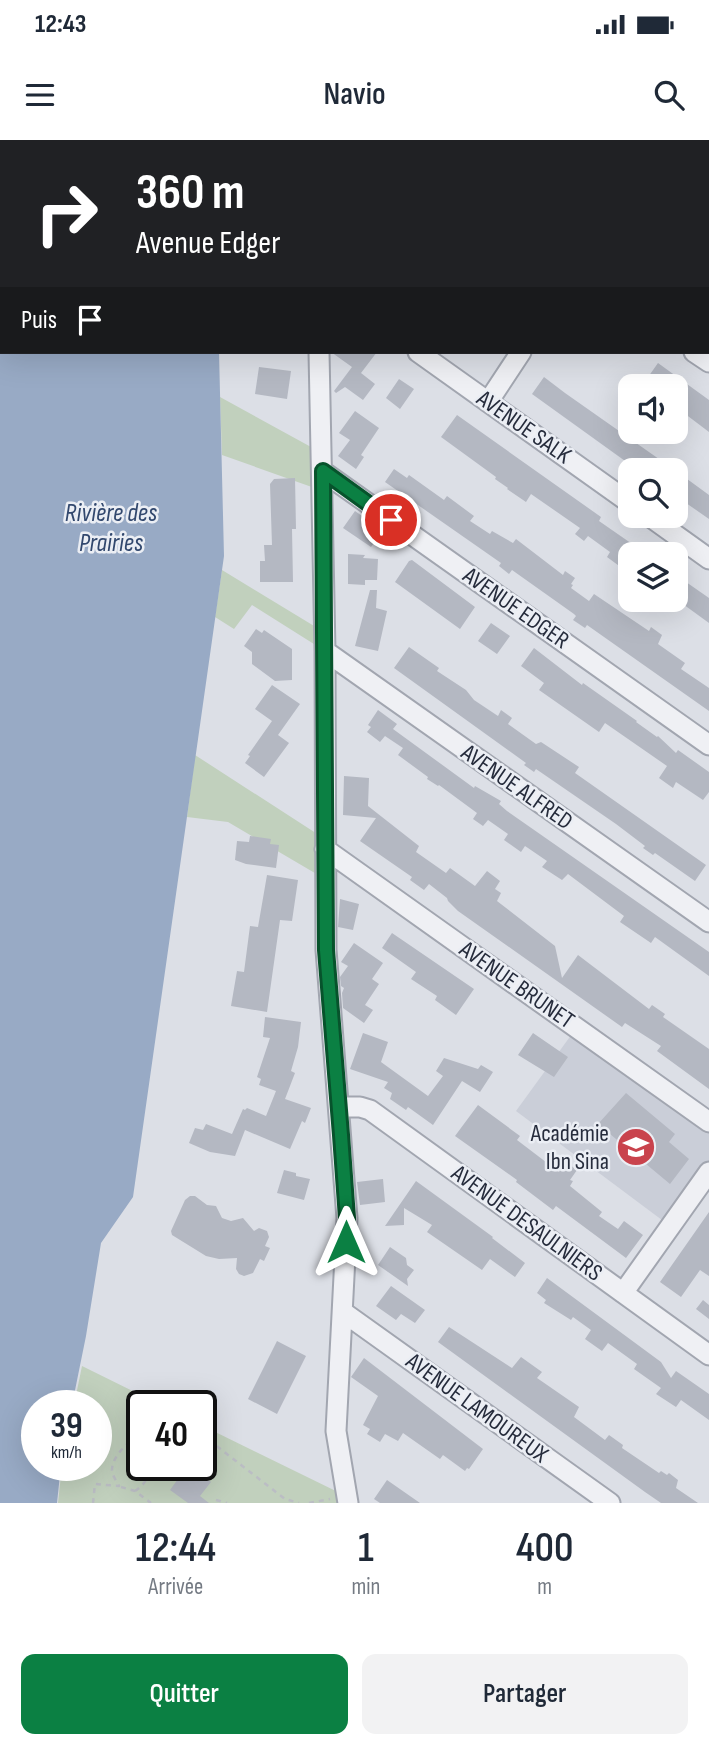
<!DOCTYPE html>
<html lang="fr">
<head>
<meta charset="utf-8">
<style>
  :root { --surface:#fff; --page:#f2f2f3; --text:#1f2937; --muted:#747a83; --accent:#0b8043 }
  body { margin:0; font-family:"Sofia Sans Condensed",sans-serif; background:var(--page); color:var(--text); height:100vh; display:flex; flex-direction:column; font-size:26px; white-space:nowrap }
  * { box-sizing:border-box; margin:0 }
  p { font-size:23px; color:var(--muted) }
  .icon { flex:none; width:38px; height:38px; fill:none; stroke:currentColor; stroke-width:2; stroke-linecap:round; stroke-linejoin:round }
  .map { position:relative; height:1363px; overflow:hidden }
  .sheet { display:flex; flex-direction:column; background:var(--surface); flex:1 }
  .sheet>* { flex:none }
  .banner { position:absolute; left:0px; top:0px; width:710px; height:214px; box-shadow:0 7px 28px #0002; background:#202124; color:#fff; overflow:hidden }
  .fabs { position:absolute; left:618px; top:234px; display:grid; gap:14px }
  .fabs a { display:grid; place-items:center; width:70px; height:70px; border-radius:14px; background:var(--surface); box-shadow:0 7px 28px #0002; font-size:35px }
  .speed { position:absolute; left:21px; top:1250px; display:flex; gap:14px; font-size:35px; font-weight:700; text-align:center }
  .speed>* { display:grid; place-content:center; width:91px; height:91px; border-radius:50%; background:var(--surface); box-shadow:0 7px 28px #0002; line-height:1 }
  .speed small { font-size:18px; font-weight:400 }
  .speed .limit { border:4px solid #111; border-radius:10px; background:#fff; color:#111 }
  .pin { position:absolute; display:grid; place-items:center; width:60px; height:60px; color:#fff; margin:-30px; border:4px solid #fff; border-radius:50%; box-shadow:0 2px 7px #0007 }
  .me { position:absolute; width:77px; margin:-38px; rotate:0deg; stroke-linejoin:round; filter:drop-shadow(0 0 5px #0008) }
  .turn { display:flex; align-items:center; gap:24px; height:147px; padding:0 21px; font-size:32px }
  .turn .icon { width:91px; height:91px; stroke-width:2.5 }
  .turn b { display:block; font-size:49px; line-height:60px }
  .then { display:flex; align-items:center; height:66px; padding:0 21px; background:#0003; gap:14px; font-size:26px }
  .eta { display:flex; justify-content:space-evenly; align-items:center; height:119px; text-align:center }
  .eta b { font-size:42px; font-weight:600; line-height:49px }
  .primary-button { display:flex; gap:14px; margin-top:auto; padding:14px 21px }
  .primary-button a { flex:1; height:80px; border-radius:14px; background:var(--accent); color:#fff; font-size:28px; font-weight:600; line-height:80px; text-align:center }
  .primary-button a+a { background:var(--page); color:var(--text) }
  .status { display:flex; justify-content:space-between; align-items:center; height:49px; padding:0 35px; background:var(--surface); direction:ltr }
  .status svg { height:19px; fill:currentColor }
  header { display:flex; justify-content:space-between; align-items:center; height:91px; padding:0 21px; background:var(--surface); font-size:32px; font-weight:600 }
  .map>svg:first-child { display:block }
  .built { fill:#caced8 }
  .green { fill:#c1d0bd }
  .water { fill:#98aac5 }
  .building { fill:#b4b8c2 }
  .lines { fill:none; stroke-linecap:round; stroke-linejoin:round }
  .minor-casing { stroke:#a2a6b0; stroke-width:23 }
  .path { stroke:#bbbdc4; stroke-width:2.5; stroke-dasharray:5 5; stroke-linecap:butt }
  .minor { stroke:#eff0f4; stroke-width:19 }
  .route-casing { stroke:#07532c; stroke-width:18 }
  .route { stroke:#0b8043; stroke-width:12 }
  .labels { text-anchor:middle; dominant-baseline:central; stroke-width:5; stroke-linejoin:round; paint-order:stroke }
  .street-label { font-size:24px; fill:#262c3c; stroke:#ebeef4 }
  .poi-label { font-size:24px; fill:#262c3c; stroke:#ebeef4; text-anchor:end }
  .water-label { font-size:26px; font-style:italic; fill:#32486e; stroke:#ebeef4 }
</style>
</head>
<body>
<div class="status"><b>12:43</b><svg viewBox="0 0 49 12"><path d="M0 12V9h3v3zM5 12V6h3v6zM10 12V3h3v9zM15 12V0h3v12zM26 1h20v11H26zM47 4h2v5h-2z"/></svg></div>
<header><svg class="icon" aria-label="menu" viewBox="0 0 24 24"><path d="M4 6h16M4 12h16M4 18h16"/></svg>Navio<svg class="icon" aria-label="search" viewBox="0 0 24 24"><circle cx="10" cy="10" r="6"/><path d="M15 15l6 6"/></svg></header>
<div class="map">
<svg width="709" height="1363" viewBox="0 0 709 1363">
  <rect width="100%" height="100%" fill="#dcdfe6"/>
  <path class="built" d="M577,887L709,982V1032L670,1086L516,971Z"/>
  <path class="green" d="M220,257L322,313L323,351L222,315Z
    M222,430L324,492L325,511L252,465L234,489L215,477Z
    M195,615L325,699V739L228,682L187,677Z
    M82,1226L161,1265H142V1325H201V1285L346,1356L348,1363H58L62,1325H96V1265H74Z"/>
  <path class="water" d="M0,0H213L2,2V212H219L224,416L133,1057L101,1103L86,1196L72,1265H37V1325H61L57,1363H0Z"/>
  <path class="building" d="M331,212H377L361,233L375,244L363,260L345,247L336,253L334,251L352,227Z
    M658,223L709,260V292L676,267V247H641Z
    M259,227L291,231L287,259L255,254Z
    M544,237L565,253L676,331H639L532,254Z
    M399,239L414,249L400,269L386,258Z
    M355,271L379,288L361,315L364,317L356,329L338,316L350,300L339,293Z
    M457,275L601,377L599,381L648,415H630V434L607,417L610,412L588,396L584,401L575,394L580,388L531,354L526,362L507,349L508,348L495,339L496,337L441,297Z
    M394,329L407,338L409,335L444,360L447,356L474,376L470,381L490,394L492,391L513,403L516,399L563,435L565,431L575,438L571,444L573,445L571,448L589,461L594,454L649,491L651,487L662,495L658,504L685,523L681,529L709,548V571L587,485L585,488L573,480L576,476L574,474L512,430L509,434L499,426L501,423L385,342Z
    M683,336L709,355V379L676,356V346Z
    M295,338L296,389H292L293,442H260V421H265L264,405H272L270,344L274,339Z
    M355,371L379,388L378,390L381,393L371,407L343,388Z
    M348,414L365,415L363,418L378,419L377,440H365V445L348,444Z
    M412,420L475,467L460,489L395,442L409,421Z
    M676,435L709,458V483L676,459Z
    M370,450H377L376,468L387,471L378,511L355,506Z
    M491,483L510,496L497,514L478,501Z
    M256,489L262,493L264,490L292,509V540L275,541L252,524V512L244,506Z
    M409,507L439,528L437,531L466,550L474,560L498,576L501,570L512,578L508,584L536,604L541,602L579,627L575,633L706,725L695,741L655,713L653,715L643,708L645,706L616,684L536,629L534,632L524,625L526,623L394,528Z
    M534,508L582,545L583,543L637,581L636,582L657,597L658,596L676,613L678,610L709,632V652L703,660L676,642L673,648L659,638L667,626L605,583L599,592L539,550L544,543L521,526Z
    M272,545L300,564L278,595L289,603L264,637L245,623L250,616L248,615L272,581L255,569Z
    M378,570L397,584L393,589L474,648L475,646L501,661L499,664L507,671L709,812V836L655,797L651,803L620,782L624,776L568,734L562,740L542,727L547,721L528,708L525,706L521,712L504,700L508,694L488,680L483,686L473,679L477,673L439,645L438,646L427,639L428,637L398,615L403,608L385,596L380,602L367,592L371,587L368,585Z
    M344,636L369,638L368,666L419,706L416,712L446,733L450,728L475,746L487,731L500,741L495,749L501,753L497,761L555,806L562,838L578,815L649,869L652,865L665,874L663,877L709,909V949L657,911L661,906L625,883L622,887L458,771L448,761L447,758L429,744L424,750L410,740L412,737L360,701L376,678L343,675Z
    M250,696L271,699L270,704L279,705L276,728L246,724L235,720L237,701L249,702Z
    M267,735L298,740L292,781L280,780L267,872L231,866L237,831L244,832L250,786L258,787Z
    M340,759L359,764L353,790L338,787Z
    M392,793L474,849L456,875L435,860L437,856L411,839L416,832L382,808Z
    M354,803L383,823L372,839L379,844L365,865L373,870L364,883L343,868L342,853L344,848L341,846L340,837L348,826L341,822Z
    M265,877L301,882L298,907L291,931L295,933L285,959L311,968L305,983L302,981L290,1009L245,990L235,1016L210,1012L189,1003L195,988L203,990L206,984L232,994L243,969L245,970L247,968L266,976L276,951L259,945L261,939L257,937L270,898L263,897Z
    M363,893L388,902L381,922L428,956L443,936L436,931L444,918L478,929L481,925L493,932L480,952L462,941L433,985L408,967L406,970L390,959L392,953L384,948L388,942L350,929Z
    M533,893L568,917L554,937L518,915Z
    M626,953L675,994L669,1002L689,1019L670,1044L598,984Z
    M478,965L520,996L517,1000L559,1032L566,1022L577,1030L570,1040L573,1041L570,1046L602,1072L599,1076L618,1089L624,1081L643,1095L626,1118L556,1066L553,1070L516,1042L517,1040L455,996Z
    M284,1030L296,1033V1036L310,1039L304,1060L277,1053Z
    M383,1039L385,1062L360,1065L357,1042Z
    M416,1041L493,1097L492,1098L525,1123L515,1137L490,1119L482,1130L427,1092L432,1085L404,1068V1085L385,1086Z
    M190,1056H195L207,1065L216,1066L222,1078L231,1081L243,1078L254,1091L259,1088L267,1091L269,1097L265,1106L270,1108L264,1121L260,1119L253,1133L244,1136L239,1134L236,1129L237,1118L219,1119L206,1116L172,1095L171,1091L185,1060Z
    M709,1072V1136L700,1130L681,1157L660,1142Z
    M390,1107L406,1118L407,1125L414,1130L407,1139L408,1146L378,1125Z
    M547,1138L661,1222L671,1238L676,1231L709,1254V1280L681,1260L676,1267L656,1254L661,1248L634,1229L637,1224L608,1203L602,1211L585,1199L591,1190L573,1177L571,1180L544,1163L546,1160L537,1153Z
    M391,1146L425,1170L415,1183L401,1174L396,1180L376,1166Z
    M703,1160L709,1165V1179L696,1169Z
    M449,1187L512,1228L521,1217L542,1232L537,1238L579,1267L574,1277L605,1300L609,1295L623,1305L622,1308L659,1333L661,1331L667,1335L669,1333L678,1340L676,1348L698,1363H661L645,1352L438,1202Z
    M277,1201L306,1216L277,1274L248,1259Z
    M364,1218L483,1309L469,1329L467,1328L465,1331L443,1315L440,1319L403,1293L398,1301L385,1294L380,1302L367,1294L370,1289L363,1285L378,1256L351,1237Z
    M188,1325H210L202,1335L211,1342L200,1356L209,1363H188L170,1350Z
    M387,1340L420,1363H380L374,1359Z"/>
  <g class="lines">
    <g class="minor-casing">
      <path id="minor" d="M315,0V2
        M354,2V0
        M524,2V0
        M684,2V0
        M319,212L325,511L326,810L347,1078L336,1291L348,1363
        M418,212L630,363
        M694,212L709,222
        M488,262L521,212
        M322,331L709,605
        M649,376L709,419
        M325,511L709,782
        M325,709L709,982
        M339,967H360L370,970L709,1215
        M623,1153L709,1032
        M343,1172L610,1363"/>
    </g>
    <path class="path" d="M201,1294L285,1359L299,1363
      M121,1347L135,1351L151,1363
      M135,1351C146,1344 148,1337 150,1325
      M216,1360L227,1363
      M93,1363L95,1344L119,1346C117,1342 112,1335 112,1330C112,1316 130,1299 142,1295
      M309,1363L330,1359"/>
    <use href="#minor" class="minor"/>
  </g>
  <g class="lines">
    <g class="route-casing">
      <path id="route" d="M346,1102L347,1078L341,995L326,810L323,331L391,380"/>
    </g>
    <use href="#route" class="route"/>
  </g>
  <defs>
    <g id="school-disc" transform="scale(2.0125)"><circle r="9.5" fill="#c9434d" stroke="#ebeef4"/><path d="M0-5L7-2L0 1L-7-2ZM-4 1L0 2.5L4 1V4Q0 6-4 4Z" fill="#fff"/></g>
  </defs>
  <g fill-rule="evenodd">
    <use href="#school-disc" x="636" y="1007"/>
  </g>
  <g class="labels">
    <g class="street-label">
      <text transform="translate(524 287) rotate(35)">AVENUE SALK</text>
      <text transform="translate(516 468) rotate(35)">AVENUE EDGER</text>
      <text transform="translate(517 647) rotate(35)">AVENUE ALFRED</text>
      <text transform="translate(517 845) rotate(35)">AVENUE BRUNET</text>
      <text transform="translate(527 1083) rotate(36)">AVENUE DESAULNIERS</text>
      <text transform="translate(477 1268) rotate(36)">AVENUE LAMOUREUX</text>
    </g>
    <g class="poi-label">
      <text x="609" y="993">Académie<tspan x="609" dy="28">Ibn Sina</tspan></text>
    </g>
    <g class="water-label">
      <text x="111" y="373">Rivière des<tspan x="111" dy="30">Prairies</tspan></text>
    </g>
  </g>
</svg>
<div class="fabs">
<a><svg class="icon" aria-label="sound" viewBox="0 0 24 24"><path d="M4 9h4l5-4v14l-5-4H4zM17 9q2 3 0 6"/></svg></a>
<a><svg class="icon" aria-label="search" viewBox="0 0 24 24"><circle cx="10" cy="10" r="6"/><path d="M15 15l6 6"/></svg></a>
<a><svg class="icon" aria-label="layers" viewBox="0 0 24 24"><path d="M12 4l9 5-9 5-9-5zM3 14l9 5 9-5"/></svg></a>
</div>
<div class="speed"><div>39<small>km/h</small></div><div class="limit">40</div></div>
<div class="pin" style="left:391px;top:380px;background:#d93025"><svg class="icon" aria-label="arrive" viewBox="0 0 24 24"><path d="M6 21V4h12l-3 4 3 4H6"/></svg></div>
<svg class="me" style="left:346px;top:1102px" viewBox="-20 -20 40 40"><path d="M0-17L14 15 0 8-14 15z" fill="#0b8043" stroke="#fff" stroke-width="4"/></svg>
<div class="banner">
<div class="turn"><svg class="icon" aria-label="right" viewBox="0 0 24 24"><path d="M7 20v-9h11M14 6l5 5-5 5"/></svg><div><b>360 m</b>Avenue Edger</div></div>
<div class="then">Puis<svg class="icon" aria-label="arrive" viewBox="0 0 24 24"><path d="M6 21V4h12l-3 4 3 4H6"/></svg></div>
</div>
</div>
<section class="sheet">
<div class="eta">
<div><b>12:44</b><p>Arrivée</p></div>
<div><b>1</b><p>min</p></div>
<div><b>400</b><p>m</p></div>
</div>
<div class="primary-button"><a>Quitter</a><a>Partager</a></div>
</section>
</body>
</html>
